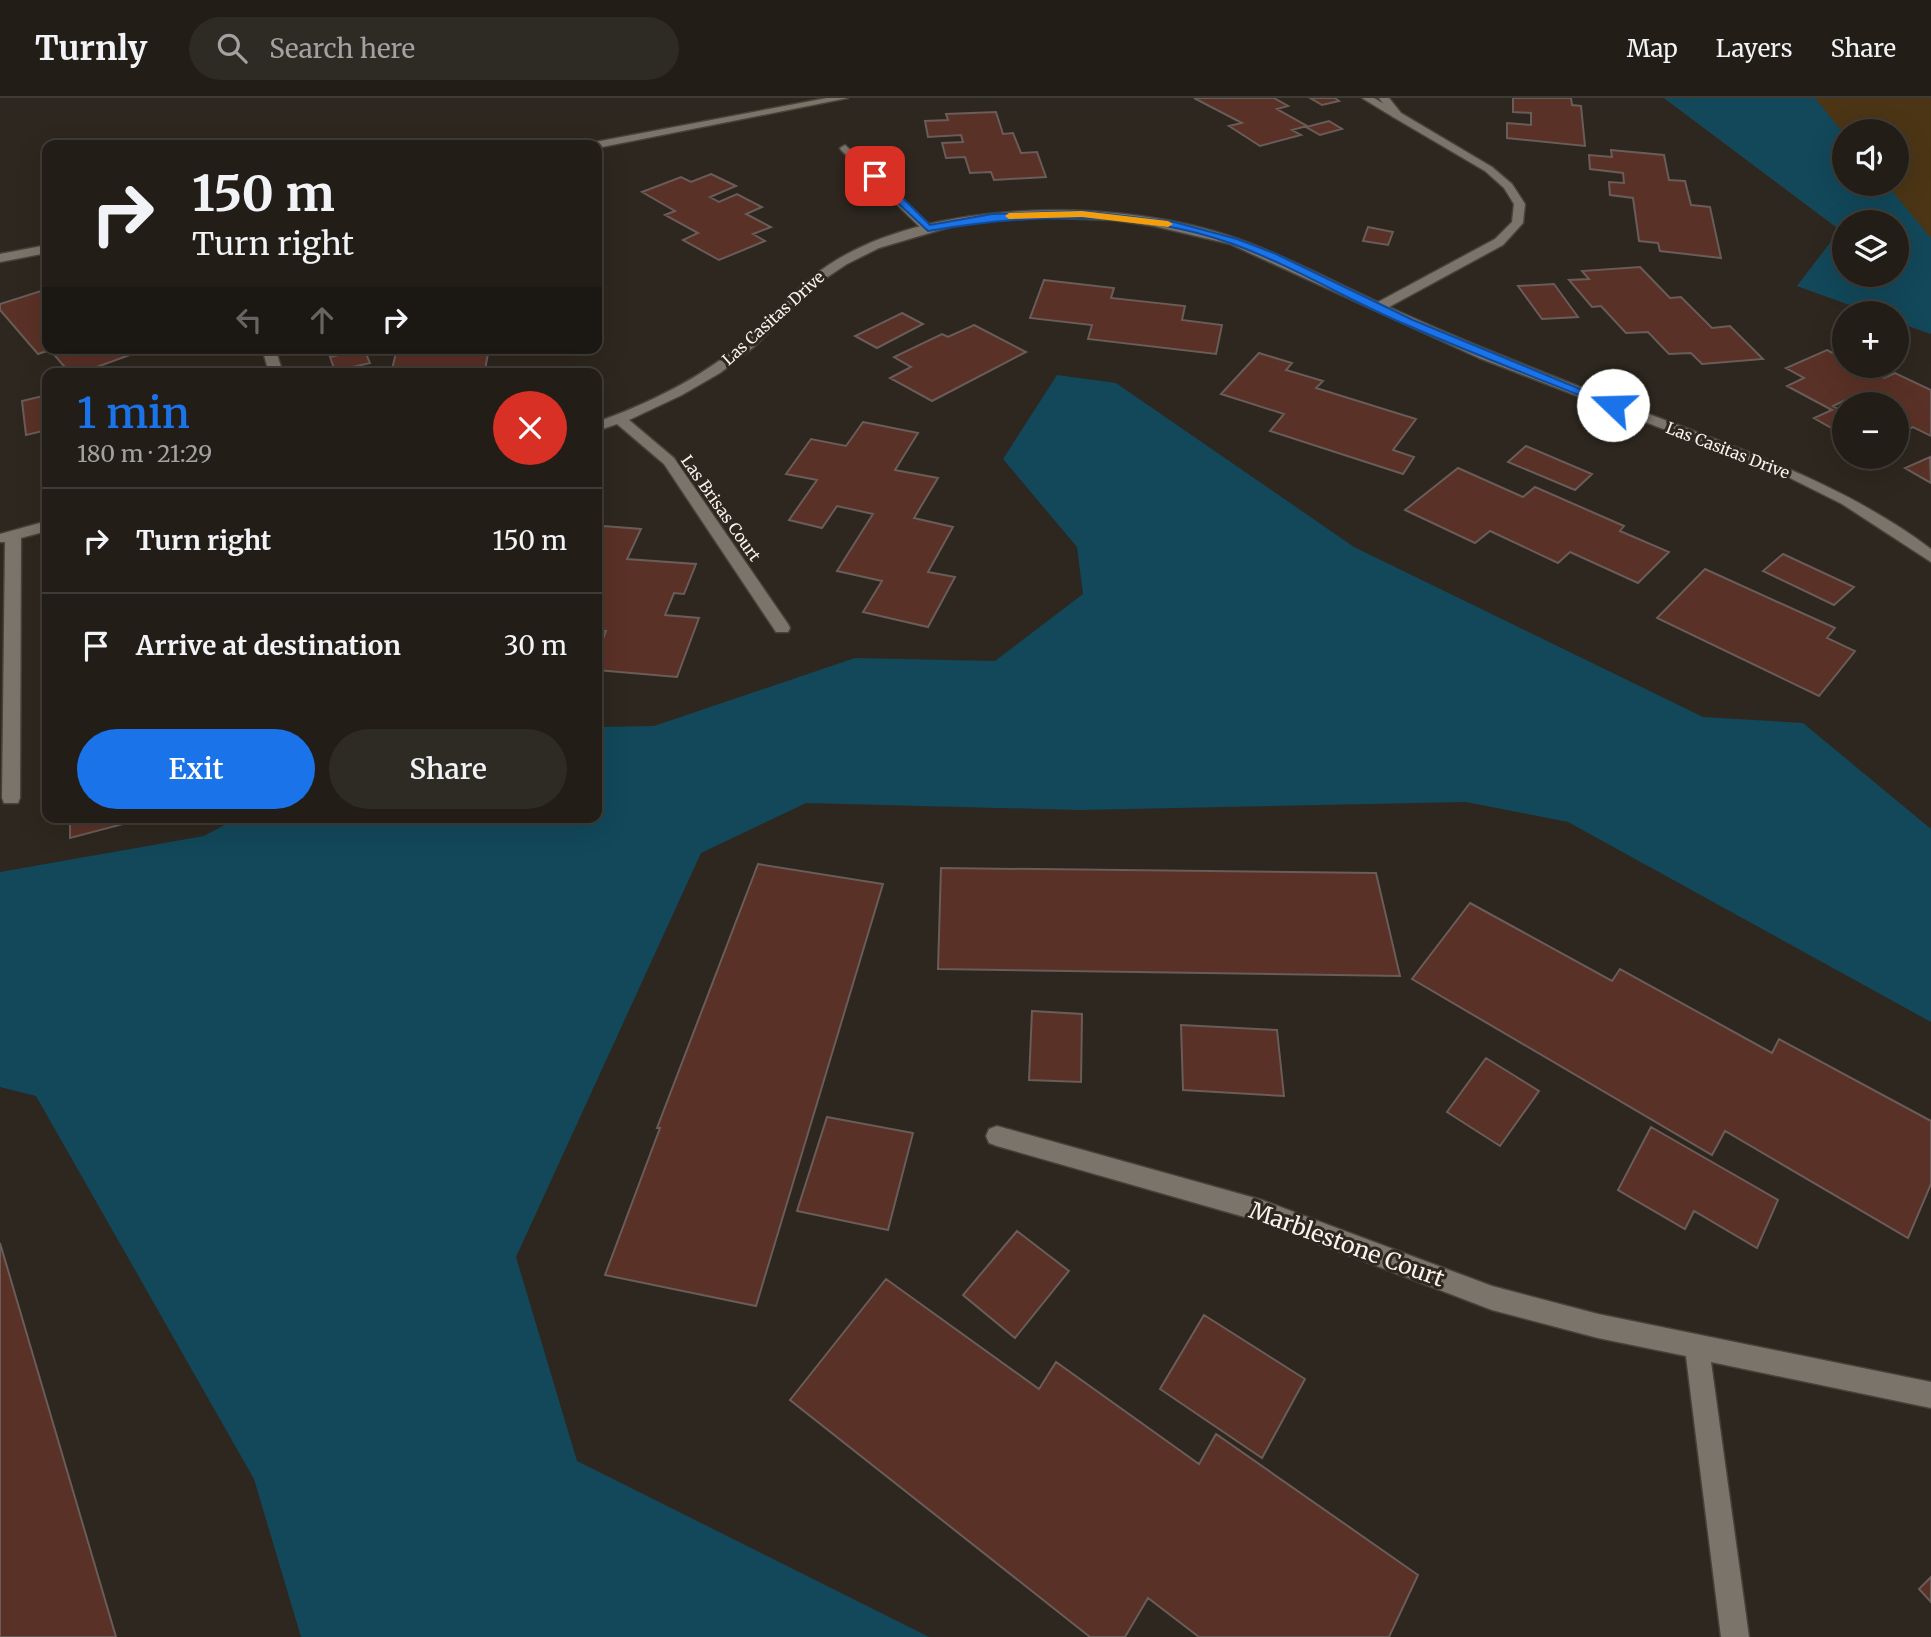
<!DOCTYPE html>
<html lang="en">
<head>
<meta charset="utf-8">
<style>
  :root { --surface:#221d17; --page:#2e2a24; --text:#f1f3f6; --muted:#a2a2a1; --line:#3f3b36; --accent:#1a73e8 }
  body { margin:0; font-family:Merriweather,serif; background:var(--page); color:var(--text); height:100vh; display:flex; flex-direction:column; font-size:26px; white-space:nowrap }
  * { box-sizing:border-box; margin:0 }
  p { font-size:23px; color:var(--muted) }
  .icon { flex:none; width:38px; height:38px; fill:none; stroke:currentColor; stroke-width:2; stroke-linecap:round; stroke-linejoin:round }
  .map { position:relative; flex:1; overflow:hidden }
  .details { position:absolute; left:42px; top:270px; width:560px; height:455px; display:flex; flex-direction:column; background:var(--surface); border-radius:14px; box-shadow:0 7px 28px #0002,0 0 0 2px var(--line) }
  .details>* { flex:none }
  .top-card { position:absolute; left:42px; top:42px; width:560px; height:214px; border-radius:14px; box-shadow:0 7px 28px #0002,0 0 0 2px var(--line); background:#221d17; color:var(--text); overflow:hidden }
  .tools { position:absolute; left:1832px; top:21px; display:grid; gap:14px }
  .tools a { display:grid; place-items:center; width:77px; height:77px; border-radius:50%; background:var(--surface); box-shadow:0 7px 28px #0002,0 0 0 2px var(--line); font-size:35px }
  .pin { position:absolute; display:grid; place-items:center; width:60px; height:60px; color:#fff; margin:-30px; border-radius:14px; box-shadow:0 4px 10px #0006 }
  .me { position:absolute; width:77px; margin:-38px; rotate:291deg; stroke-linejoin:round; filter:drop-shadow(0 0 5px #0008) }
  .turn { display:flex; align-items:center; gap:24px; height:147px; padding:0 35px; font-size:32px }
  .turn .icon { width:91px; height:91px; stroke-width:2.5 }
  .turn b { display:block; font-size:49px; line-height:60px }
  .lanes { display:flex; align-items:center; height:66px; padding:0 35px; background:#0003; justify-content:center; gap:35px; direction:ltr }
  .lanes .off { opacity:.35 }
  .round { display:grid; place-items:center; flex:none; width:74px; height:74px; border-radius:37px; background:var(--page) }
  .summary { display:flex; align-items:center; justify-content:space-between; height:119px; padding:0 35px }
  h1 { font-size:42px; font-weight:600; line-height:52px; color:var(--accent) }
  .button { display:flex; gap:14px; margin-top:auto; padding:14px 35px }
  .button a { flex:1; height:80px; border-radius:42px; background:var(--accent); color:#fff; font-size:28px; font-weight:600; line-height:80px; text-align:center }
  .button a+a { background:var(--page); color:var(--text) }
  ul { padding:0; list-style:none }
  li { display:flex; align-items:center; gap:21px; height:105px; padding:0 35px; border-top:2px solid var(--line) }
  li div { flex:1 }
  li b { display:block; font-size:26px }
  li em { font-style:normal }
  header { display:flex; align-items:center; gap:42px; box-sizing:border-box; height:98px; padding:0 35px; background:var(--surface); border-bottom:2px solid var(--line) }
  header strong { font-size:33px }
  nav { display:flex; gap:38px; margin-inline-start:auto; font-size:24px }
  .search { width:490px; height:63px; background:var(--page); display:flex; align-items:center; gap:18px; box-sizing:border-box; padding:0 24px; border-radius:38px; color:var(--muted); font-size:26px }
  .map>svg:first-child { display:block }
  .green { fill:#4b3515; fill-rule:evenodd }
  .water { fill:#12485a; fill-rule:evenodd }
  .building { fill:#5a3126; stroke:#695c59; stroke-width:2 }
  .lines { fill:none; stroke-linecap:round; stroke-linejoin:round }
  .service-casing { stroke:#47423a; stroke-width:3 }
  .minor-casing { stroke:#47423a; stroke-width:3 }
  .tertiary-casing { stroke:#47423a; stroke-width:3 }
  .service { fill:#7b746a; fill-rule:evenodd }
  .minor { fill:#7b746a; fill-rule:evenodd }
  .tertiary { fill:#7b746a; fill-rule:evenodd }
  .route { fill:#1a73e8; stroke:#114b97; stroke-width:2 }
  .slow { fill:#f59e0b }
  .labels { text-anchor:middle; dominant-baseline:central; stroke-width:6; stroke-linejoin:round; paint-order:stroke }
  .far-street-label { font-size:16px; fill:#f6f2ec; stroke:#2d271f }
  .near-street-label { font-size:23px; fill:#f6f2ec; stroke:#2d271f }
</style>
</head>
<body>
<header>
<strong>Turnly</strong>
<div class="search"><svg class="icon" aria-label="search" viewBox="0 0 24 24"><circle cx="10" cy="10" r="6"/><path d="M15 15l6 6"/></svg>Search here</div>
<nav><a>Map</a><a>Layers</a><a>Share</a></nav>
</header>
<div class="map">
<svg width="1931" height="1539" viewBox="0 0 1931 1539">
  <rect width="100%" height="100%" fill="#2d271f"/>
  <path class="green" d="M1664,0H1931V236L1897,224V215H1872L1797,188L1840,132ZM1844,33H1897V86H1844ZM1844,124H1897V177H1844Z"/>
  <path class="water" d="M1664,0H1815L1844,36V86H1886L1931,140V236L1897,224V215H1872L1797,188L1840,132ZM1844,124H1897V177H1844Z
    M1057,277L1116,285L1354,449L1703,619L1803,625L1931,731V924L1568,724L1466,704L1080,712L806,705L701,755L516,1159L577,1363L929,1539H301L254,1381L36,998L0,989V774L204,738L239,719H597V629L654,628L855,560L995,563L1083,496L1077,449L1003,361Z"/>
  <path class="building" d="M1194,0H1274L1288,8L1277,11L1307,28L1292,32L1301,37L1260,48L1229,28L1242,25Z
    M1310,0H1335L1339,3L1322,7Z
    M1513,0H1571L1572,7L1581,8L1585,48L1507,40V25L1531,27V15L1513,14Z
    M996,14L1003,36L1013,35L1021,55L1037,54L1046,79L994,82L991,74L970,75L965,59L946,60L942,45L963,44L961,37L928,39L925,23L948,22L946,16Z
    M1329,23L1342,31L1320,37L1306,29Z
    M1611,52L1664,57L1669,82L1685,83L1691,107L1710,109L1721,160L1660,153L1658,145L1639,143L1633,100L1610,97L1609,84L1624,85L1623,75L1590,71L1589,57L1612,59Z
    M711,76L736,88L710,99L719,104L737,96L762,109L746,116L771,129L753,136L765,143L719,162L683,142L698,135L665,117L675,113L642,94L681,79L691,84Z
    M1368,129L1393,134L1388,147L1363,143Z
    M1640,169L1670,200L1681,199L1712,230L1730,228L1763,261L1702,266L1691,255L1669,256L1648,234L1626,235L1601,208L1592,209L1569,182L1589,181L1582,173Z
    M1044,182L1114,190L1111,200L1185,208L1182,222L1222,227L1216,256L1088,241L1092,227L1030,220Z
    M1554,186L1578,219L1542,221L1518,188Z
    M47,191V250H134L138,254L80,275H70L50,252L38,256L0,212V206Z
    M902,215L923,226L877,250L855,238Z
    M974,227L1026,254L932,303L890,280L911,269L894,259L942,236L948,239Z
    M423,250H489L485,272L499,271V275H391L396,255L423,253Z
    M364,251L370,265L335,273L330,259Z
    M1827,252L1844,261V268H1859L1884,280L1895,275L1931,292V338L1913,329L1905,333L1897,329V306H1853L1845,302L1833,308L1844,314V327L1835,332L1814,320L1832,312L1787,288L1804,280L1786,270Z
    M1259,255L1292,265L1286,272L1323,283L1316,290L1416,321L1393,352L1414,359L1403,376L1270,333L1284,316L1221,296Z
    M47,297V332L26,337L22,303Z
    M863,324L918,335L895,372L938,380L914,420L953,429L928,474L955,479L928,529L863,514L882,483L837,473L873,416L837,408L822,430L789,422L817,382L786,376L811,341L846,348Z
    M1526,348L1592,376L1575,392L1508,364Z
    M1930,359L1931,385L1905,370Z
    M1458,370L1523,399L1535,389L1624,428L1620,433L1669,454L1638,485L1570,454L1558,465L1490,433L1475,445L1405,412Z
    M603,428L641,431L627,461L696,466L684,496L674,495L665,517L699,520L677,579L597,572V555L606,533L597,532V441Z
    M1783,456L1854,489L1834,507L1763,473Z
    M1705,471L1835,530L1827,540L1855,553L1819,598L1657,520Z
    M70,719H146V720L70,740Z
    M758,766L883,786L756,1208L605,1177L660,1030H657Z
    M941,770L1376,775L1400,878L938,871Z
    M1470,805L1612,883L1620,871L1772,955L1779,941L1931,1023V1086L1908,1140L1725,1033L1712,1057L1412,881Z
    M1032,913L1082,916L1081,984L1029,982Z
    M1181,927L1277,932L1284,998L1183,992Z
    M1486,960L1539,993L1500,1048L1447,1014Z
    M827,1019L913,1035L888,1132L797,1113Z
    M1651,1029L1778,1102L1757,1150L1694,1113L1685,1131L1618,1092Z
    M1017,1133L1069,1173L1015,1240L963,1197Z
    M0,1145L116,1539H0Z
    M886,1181L1039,1291L1056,1264L1199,1366L1216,1336L1418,1477L1389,1539H1199L1148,1500L1125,1539H1090L790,1302Z
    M1204,1217L1305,1281L1262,1360L1160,1291Z
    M1931,1479V1504L1919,1491Z"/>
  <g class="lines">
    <g class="service-casing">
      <path id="service" d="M1362,0H1374L1402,17L1393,19Z
        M845,47L932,129V133H924L841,52L840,50Z"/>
    </g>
    <g class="minor-casing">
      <path id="minor" d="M1379,0H1389L1401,15L1492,69L1512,86L1525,106L1523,125L1503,147L1389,209C1476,249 1565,283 1654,318C1751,355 1847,388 1931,451V464L1842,406L1788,379L1479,260L1230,146L1154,128L1113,122L1031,119L990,123L950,129L879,150L847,166L817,186L755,248L720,275L682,297L629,322L674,360L788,526L790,530L788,534H776L664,366L617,326L597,333V324C650,305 701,280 745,243C773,219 795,189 827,168C930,98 1124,100 1238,141C1286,158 1332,183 1378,204L1495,141L1512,124L1514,106L1504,90L1485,73L1393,19Z
        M262,250H275L283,275H269Z
        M47,423V433L21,440L20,700L18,705H4L2,700L5,444H0V436Z
        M997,1028L1262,1102L1492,1188L1598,1216L1931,1284V1310L1711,1264L1749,1539H1721L1686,1258L1598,1240L1492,1212L1262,1124L997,1048L989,1045L986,1038L989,1031Z"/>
    </g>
    <g class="tertiary-casing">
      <path id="tertiary" d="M827,0H848L597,50V47H590L595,44Z
        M47,147V155L0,164V156Z"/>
    </g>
    <use href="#service" class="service"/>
    <use href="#minor" class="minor"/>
    <use href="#tertiary" class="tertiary"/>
  </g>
  <path class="route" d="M871,76H878L930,127L992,116L1082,113L1174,124L1237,141L1276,156L1413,222L1619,307L1609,309C1542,282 1473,256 1407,227C1348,202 1293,168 1233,146C1136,111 1028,116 928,133L871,80Z"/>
  <path class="slow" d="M1082,113L1168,123L1173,126L1168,129L1082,119L1009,121L1005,118L1009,115Z"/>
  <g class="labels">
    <g class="far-street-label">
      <text transform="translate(773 220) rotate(-42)">Las Casitas Drive</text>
      <text transform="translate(1728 352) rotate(21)">Las Casitas Drive</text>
      <text transform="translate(721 410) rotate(55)">Las Brisas Court</text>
    </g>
    <g class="near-street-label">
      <text transform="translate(1347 1146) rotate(20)">Marblestone Court</text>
    </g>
  </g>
</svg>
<div class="tools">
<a><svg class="icon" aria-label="sound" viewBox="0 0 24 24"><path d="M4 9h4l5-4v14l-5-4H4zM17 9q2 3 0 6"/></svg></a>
<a><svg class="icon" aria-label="layers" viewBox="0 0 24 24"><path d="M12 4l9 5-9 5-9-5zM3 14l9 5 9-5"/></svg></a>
<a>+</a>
<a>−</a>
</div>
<div class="pin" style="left:875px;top:78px;background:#d93025"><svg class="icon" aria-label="arrive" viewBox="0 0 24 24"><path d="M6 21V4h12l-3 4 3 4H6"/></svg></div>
<svg class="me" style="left:1613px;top:307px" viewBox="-20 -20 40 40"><circle r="19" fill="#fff"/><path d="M0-13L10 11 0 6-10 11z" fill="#1a73e8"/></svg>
<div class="top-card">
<div class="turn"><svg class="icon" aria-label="right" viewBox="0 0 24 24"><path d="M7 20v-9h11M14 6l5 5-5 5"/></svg><div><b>150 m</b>Turn right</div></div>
<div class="lanes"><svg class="icon off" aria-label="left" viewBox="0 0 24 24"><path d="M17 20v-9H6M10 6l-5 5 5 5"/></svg><svg class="icon off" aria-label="ahead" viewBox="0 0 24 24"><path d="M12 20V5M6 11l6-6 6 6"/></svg><svg class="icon" aria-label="right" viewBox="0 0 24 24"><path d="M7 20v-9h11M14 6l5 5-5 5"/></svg></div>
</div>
<section class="details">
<div class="summary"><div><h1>1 min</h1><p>180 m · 21:29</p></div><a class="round" style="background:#d93025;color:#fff"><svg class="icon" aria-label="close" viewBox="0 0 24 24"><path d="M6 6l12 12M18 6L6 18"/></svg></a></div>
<ul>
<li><svg class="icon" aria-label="right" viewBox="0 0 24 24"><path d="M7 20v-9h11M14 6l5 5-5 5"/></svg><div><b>Turn right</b></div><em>150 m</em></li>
<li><svg class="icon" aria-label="arrive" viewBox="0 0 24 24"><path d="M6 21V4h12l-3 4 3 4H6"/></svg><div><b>Arrive at destination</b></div><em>30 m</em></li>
</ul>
<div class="button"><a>Exit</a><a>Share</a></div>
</section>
</div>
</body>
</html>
